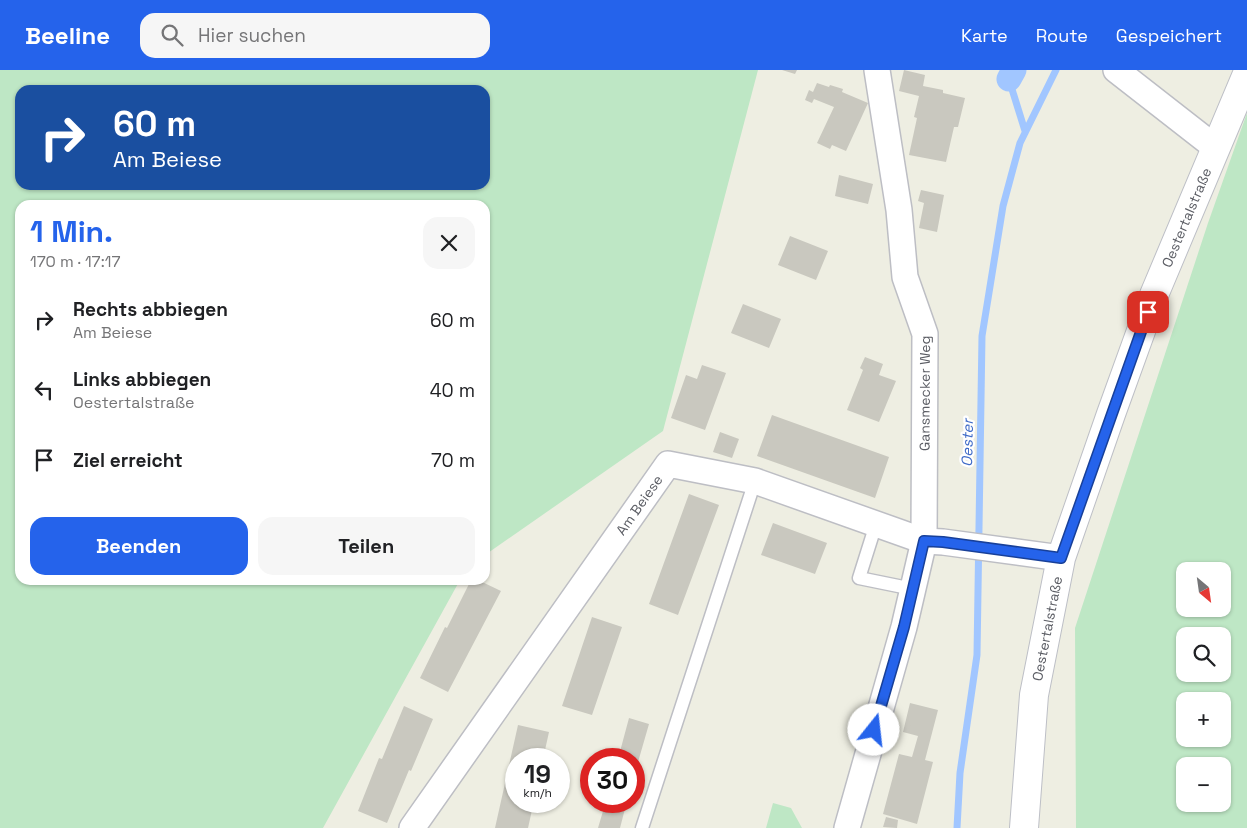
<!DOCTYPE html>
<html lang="de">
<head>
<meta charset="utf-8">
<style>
  :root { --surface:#fff; --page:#f6f6f6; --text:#202124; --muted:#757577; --accent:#2563eb }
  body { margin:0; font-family:"Space Grotesk",sans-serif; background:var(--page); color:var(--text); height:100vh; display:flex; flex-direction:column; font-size:19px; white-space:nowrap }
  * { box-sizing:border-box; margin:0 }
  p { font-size:16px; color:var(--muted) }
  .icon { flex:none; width:28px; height:28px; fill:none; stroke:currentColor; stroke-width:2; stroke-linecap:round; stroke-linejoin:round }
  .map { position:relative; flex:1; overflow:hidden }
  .sheet { position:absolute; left:15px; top:130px; width:475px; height:385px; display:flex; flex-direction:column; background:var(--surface); border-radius:15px; box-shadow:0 1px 4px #0004 }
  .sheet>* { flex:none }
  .guide { position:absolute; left:15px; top:15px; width:475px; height:105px; border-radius:15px; box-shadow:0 1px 4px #0004; background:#1a4fa0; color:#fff; overflow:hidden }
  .needle { width:32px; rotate:151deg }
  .controls { position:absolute; left:1176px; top:492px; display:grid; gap:10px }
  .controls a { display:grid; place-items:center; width:55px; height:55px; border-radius:10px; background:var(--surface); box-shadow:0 1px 4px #0004; font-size:25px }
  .speed { position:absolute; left:505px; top:678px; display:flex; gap:10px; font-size:25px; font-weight:700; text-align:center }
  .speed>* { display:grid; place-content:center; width:65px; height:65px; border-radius:50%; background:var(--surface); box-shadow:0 1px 4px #0004; line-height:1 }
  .speed small { font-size:12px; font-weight:400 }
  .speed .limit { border:8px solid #d22; background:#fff; color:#111 }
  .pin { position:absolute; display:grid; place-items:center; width:42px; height:42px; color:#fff; margin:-21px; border-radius:10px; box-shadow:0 2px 8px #0006 }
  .me { position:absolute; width:55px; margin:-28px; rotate:16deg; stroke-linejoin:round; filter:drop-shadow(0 0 4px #0008) }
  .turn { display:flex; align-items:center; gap:18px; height:105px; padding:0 15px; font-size:22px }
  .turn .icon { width:65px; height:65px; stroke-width:2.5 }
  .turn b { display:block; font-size:35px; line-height:42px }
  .round { display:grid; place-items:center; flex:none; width:52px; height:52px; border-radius:15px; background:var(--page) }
  .overview { display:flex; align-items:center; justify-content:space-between; height:85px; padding:0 15px }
  h1 { font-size:30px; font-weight:800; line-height:38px; color:var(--accent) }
  .cta { display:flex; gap:10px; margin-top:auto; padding:10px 15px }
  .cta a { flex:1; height:58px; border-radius:15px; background:var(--accent); color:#fff; font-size:20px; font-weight:800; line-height:58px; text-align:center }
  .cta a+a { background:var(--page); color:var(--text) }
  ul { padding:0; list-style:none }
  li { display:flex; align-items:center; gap:15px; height:70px; padding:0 15px }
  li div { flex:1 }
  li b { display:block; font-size:19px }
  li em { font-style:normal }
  header { display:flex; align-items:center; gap:30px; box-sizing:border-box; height:70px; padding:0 25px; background:var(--accent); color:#fff }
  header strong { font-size:24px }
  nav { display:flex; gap:28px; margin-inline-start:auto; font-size:18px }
  .search { width:350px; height:45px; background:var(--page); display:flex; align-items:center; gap:12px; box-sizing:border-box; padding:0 18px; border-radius:15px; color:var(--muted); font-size:19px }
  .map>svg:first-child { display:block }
  .green { fill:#bee7c5; fill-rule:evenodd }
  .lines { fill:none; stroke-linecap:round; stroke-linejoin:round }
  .stream { stroke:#a1c6ff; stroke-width:7 }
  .canal { stroke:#a1c6ff; stroke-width:25 }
  .building { fill:#c9c8bf }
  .service-casing { stroke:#bdbec4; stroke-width:15 }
  .minor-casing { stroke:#bdbec4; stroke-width:28 }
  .secondary-casing { stroke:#bdbfc6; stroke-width:30 }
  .service { stroke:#fff; stroke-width:12 }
  .minor { stroke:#fff; stroke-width:25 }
  .secondary { stroke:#fff; stroke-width:28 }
  .route-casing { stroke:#184099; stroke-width:12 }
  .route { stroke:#2563eb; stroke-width:9 }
  .labels { text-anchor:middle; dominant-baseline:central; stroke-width:4.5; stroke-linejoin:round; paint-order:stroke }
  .street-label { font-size:14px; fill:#5b5d64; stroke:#fff }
  .water-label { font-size:15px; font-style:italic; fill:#3f6bc7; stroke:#fff }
</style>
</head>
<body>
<header>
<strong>Beeline</strong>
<div class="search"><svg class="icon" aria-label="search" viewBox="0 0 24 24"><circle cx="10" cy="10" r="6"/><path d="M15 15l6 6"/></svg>Hier suchen</div>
<nav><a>Karte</a><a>Route</a><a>Gespeichert</a></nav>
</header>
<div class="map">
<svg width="1247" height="758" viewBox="0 0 1247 758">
  <rect width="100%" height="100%" fill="#eeeee2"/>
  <path class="green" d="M0,0H758L663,361L485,485V135H20V510H460L323,758H0ZM20,20H485V115H20Z
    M1247,43V758H1076L1075,558L1208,153ZM1185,501H1222V539H1185ZM1185,566H1222V604H1185ZM1185,631H1222V669H1185ZM1185,696H1222V734H1185Z
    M773,733L791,738L802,758H766Z"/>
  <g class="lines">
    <path class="stream" d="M1006,0L1025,61
      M957,758L960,703L977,585L982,266L1003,136L1020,73L1056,0"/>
    <path class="canal" d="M1009,9L1014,0"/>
  </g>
  <path class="building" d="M782,0H797L795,4Z
    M904,0L925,5L923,16L943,20V23L965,28L958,57H954L946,92L909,85L917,48L914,47L919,26L899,21Z
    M817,13L829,17L830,15L843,19L842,22L868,33L846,81L832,75L830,79L817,73L834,37L814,29L812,33L805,30L809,20L813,22Z
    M839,105L873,114L868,134L835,126Z
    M921,120L944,125L937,162L919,158L924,133L918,131Z
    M790,166L828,181L816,210L778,195Z
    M743,234L781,249L769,278L731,263Z
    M865,287L883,294L879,305L896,311L879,352L847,340L863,300L860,298Z
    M702,295L726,303L705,360L671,348L686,305L697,309Z
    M772,345L889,387L875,428L757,386Z
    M720,362L739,369L732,388L713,382Z
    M689,424L719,435L678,545L649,534Z
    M773,453L827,473L815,504L761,485Z
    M471,510H478L501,521L448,622L420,608L445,557L447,558Z
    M592,547L622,557L592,645L562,636Z
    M910,633L938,640L925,690L933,692L917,754L883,744L899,684L912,687L918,666L903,662Z
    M404,636L433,649L411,701L409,700L387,753L358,741L379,688L382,689Z
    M629,648L649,654L634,706V689H618Z
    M518,655L549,662L543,689H516V731H534L528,758H495Z
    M606,731H627L620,758H598Z
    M886,747L898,750L897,758L883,757Z"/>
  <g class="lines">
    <g class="service-casing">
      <path id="service" d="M876,454L859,508L913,519
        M642,758L755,411"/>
    </g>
    <g class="minor-casing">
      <g id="minor">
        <path d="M1116,0L1216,78"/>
        <path id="s1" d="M412,758L668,394L755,411L924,471L943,472L1061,488"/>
        <path id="s2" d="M847,758L904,557L924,471L925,264L905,207L899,140L877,0"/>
      </g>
    </g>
    <g class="secondary-casing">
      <g id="secondary">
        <path id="s3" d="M1024,758L1034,625L1061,488L1111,344L1154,225L1247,4"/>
      </g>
    </g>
    <use href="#service" class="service"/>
    <use href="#minor" class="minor"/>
    <use href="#secondary" class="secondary"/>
  </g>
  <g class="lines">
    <g class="route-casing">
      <path id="route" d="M874,660L904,557L924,471L943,472L1061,488L1148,242"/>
    </g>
    <use href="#route" class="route"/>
  </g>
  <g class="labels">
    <g class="street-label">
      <text stroke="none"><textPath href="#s3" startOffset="636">Oestertalstraße</textPath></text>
      <text stroke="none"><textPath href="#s2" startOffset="445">Gansmecker Weg</textPath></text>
      <text stroke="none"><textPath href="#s1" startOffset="395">Am Beiese</textPath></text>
      <text stroke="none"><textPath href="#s3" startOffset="201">Oestertalstraße</textPath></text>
    </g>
    <g class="water-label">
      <text transform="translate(967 373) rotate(-89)">Oester</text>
    </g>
  </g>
</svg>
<div class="controls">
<a><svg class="needle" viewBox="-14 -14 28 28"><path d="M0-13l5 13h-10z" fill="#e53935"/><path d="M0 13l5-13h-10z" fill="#757577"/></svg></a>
<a><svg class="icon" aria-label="search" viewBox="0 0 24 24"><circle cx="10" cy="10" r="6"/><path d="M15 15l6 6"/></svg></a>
<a>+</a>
<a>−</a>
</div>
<div class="speed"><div>19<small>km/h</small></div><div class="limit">30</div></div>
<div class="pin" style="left:1148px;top:242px;background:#d93025"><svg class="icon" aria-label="arrive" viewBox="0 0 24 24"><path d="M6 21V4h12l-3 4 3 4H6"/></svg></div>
<svg class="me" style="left:874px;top:660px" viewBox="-20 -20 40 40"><circle r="19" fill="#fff"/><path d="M0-13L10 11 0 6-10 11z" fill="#2563eb"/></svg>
<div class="guide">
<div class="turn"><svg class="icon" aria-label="right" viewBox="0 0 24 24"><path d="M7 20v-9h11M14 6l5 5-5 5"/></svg><div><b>60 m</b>Am Beiese</div></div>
</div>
<section class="sheet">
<div class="overview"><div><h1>1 Min.</h1><p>170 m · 17:17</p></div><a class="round"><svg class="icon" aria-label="close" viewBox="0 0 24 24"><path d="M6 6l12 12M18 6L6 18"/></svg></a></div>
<ul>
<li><svg class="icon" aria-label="right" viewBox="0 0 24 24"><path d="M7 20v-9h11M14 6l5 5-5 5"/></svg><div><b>Rechts abbiegen</b><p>Am Beiese</p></div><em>60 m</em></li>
<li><svg class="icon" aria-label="left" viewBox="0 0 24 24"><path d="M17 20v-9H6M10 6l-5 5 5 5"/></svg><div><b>Links abbiegen</b><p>Oestertalstraße</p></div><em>40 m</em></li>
<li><svg class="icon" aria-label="arrive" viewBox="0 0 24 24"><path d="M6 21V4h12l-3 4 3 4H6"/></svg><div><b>Ziel erreicht</b></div><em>70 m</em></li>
</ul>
<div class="cta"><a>Beenden</a><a>Teilen</a></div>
</section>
</div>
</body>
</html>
